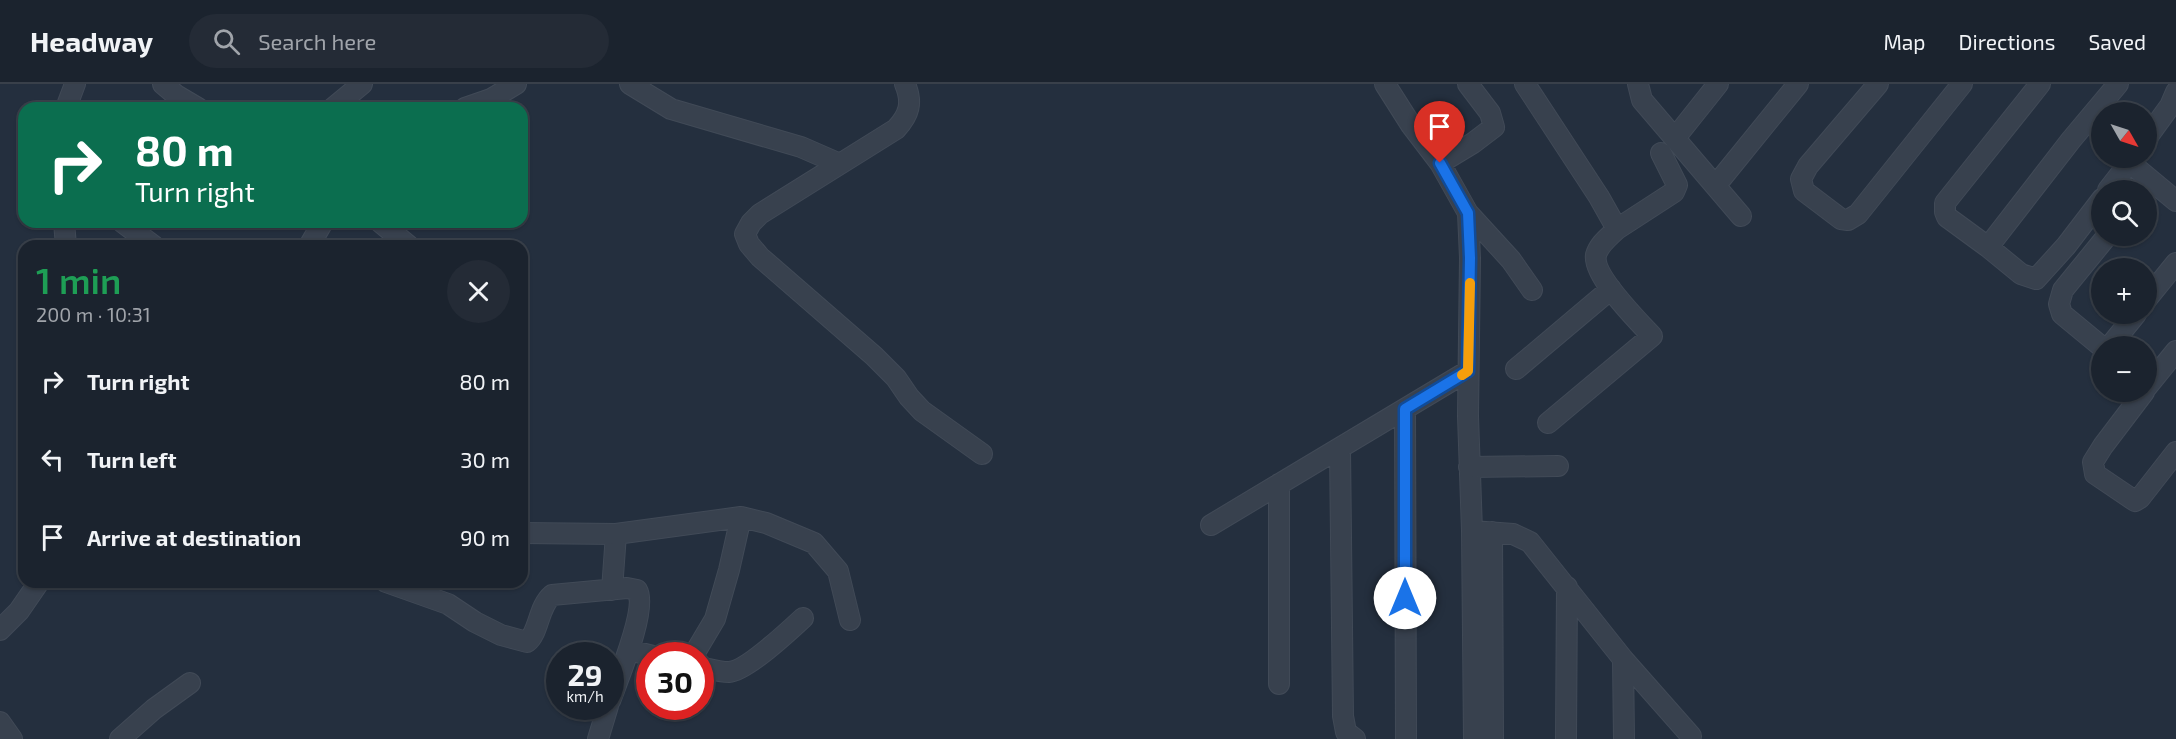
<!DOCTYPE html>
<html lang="en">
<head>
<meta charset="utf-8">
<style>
  :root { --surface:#1b232e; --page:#242b36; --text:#f1f3f6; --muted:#a0a4aa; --line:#39404a }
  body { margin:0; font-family:"Exo 2",sans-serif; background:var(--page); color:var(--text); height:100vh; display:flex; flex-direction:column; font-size:22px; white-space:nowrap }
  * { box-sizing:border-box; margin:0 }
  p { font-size:20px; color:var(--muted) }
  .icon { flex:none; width:33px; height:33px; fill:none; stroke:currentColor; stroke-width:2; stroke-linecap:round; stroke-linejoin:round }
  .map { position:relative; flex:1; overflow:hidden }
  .panel { position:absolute; left:18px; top:156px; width:510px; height:348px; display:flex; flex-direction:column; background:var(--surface); border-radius:18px; box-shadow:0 2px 4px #0004,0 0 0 2px var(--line) }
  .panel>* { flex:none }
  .hud { position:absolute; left:18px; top:18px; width:510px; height:126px; border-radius:18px; box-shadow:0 2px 4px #0004,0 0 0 2px var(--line); background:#0b6e4f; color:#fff; overflow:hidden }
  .needle { width:39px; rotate:129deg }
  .fabs { position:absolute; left:2091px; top:18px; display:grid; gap:12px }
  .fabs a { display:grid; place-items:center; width:66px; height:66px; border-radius:50%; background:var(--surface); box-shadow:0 2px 4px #0004,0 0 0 2px var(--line); font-size:30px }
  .speed { position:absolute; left:546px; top:558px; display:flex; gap:12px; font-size:30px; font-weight:700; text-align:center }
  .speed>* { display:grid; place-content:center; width:78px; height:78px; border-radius:50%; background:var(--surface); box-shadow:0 2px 4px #0004,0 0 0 2px var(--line); line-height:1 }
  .speed small { font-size:15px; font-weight:400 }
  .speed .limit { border:9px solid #d22; background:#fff; color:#111 }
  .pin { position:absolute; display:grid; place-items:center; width:51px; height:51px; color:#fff; margin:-62px -26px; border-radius:50% 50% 50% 0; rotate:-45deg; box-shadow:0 0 6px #0007 }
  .pin .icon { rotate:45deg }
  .me { position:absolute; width:66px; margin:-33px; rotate:0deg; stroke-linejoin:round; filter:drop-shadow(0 0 4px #0008) }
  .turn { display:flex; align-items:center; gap:21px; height:126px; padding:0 18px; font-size:27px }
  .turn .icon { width:78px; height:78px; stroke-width:2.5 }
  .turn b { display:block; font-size:42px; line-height:51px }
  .round { display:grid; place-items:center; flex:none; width:63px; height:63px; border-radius:32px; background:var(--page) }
  .head { display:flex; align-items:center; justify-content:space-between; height:102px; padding:0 18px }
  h1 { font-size:36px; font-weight:600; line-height:45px; color:#1e9e55 }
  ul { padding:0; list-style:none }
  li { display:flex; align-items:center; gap:18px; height:78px; padding:0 18px }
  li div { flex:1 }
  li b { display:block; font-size:22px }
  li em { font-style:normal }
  header { display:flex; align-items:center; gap:36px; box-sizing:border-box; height:84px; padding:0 30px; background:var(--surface); border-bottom:2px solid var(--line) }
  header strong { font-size:28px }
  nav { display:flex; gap:33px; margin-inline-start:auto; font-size:21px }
  .search { width:420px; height:54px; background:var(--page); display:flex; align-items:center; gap:15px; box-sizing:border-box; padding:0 21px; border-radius:33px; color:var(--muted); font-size:22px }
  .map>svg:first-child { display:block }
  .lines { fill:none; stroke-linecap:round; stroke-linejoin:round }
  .minor-casing { stroke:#414a57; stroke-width:22 }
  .minor { stroke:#38414e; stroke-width:20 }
  .route-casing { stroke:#114b97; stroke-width:15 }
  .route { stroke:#1a73e8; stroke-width:10 }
  .slow { stroke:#f59e0b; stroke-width:10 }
</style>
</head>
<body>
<header>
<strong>Headway</strong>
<div class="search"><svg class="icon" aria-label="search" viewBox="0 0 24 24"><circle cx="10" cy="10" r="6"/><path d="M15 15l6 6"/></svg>Search here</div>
<nav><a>Map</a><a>Directions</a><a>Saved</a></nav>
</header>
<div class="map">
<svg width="2176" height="655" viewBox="0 0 2176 655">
  <rect width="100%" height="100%" fill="#242f3e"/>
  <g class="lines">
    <g class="minor-casing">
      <path id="minor" d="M163,0L176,11L198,24
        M630,0L671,25L801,63L840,80
        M905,0C913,19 909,31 896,45L760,130L751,139L745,150L749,160L760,173L874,272L896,294L909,313L922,327L982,370
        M1385,0L1411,41L1440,79L1468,129L1470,174L1468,332L1472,447L1474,655
        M1525,0L1599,113L1617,145C1609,153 1599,160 1596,171C1592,191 1638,237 1652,252L1548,339
        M1638,0L1642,16L1741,132
        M1878,0L1808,82L1801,95L1804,107L1841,135L1848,136L1858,130L1962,0
        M2040,0L1945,119V128L1947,133L1988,163L2021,190L2036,195L2066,162L2102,115
        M66,24L75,0
        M333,24L362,0
        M465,24L491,15L516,0
        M1675,54L1718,0
        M2146,55L2170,22L2176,8
        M2129,78L2176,117
        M1440,79L1473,59L1494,43L1490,29L1468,0
        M1716,101L1798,0
        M2108,106L2133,74
        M1468,129L1511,176L1532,206
        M64,138L66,162
        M122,138L154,162
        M380,138L409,162
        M1617,145L1674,108L1677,101L1661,69
        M309,162L323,138
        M1988,163L2071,56L2118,0
        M2146,216L2176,179
        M2110,262L2136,230
        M2102,263L2062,230L2059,220L2063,206L2107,152
        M1516,285L1611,205
        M2146,304L2176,267
        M2144,308L2103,362L2093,378L2095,390L2135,417L2140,414L2176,368
        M1405,325L1406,655
        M1340,364L1343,632L1346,648L1355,655
        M1469,383L1558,382
        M1279,400V600
        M1211,441L1468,287
        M1472,447L1513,450L1530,458L1623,575L1691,652
        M1492,448L1493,655
        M522,449L616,450L741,433L766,439L814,459L838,487L850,536
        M386,498L448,520L475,538L501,551L527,558C539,549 538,523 552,511L627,504L637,506C648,524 618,595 610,617
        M612,506L616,450
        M0,546L19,527L39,498
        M629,566L653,572
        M693,572L715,535L729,486L741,433
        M1623,575L1624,655
        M700,583C709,585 720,588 729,588C746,587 789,547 803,534
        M0,638L12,655
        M120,655L154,625L190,599
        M598,655L608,622
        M1566,655L1567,503"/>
    </g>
    <use href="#minor" class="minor"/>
  </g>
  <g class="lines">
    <g class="route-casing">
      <path id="route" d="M1405,514V325L1468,287L1470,174L1468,129L1440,79"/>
    </g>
    <use href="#route" class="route"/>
    <path class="slow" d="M1462,291L1468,287L1470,199"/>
  </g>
</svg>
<div class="fabs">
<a><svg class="needle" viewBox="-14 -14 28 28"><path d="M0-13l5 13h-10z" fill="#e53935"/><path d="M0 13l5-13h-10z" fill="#a0a4aa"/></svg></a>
<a><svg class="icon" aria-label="search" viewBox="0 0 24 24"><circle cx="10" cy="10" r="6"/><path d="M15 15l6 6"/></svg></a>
<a>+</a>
<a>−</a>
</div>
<div class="speed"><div>29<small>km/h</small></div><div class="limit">30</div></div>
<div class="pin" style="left:1440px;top:79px;background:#d93025"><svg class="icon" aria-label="arrive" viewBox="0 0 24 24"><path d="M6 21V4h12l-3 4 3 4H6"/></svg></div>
<svg class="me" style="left:1405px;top:514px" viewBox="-20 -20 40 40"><circle r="19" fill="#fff"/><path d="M0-13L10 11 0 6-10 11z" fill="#1a73e8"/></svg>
<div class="hud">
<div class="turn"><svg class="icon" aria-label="right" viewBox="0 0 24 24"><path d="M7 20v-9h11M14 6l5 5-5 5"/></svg><div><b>80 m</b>Turn right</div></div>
</div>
<section class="panel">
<div class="head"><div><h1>1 min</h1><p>200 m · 10:31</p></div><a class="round"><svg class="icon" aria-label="close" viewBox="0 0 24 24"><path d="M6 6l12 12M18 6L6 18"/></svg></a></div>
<ul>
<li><svg class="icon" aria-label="right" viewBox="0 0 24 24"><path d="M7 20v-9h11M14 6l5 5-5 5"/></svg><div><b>Turn right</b></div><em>80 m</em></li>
<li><svg class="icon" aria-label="left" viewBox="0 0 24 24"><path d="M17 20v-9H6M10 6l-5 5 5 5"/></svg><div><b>Turn left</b></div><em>30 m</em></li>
<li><svg class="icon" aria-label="arrive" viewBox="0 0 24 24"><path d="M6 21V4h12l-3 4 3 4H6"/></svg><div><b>Arrive at destination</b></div><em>90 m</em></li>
</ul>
</section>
</div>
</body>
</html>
